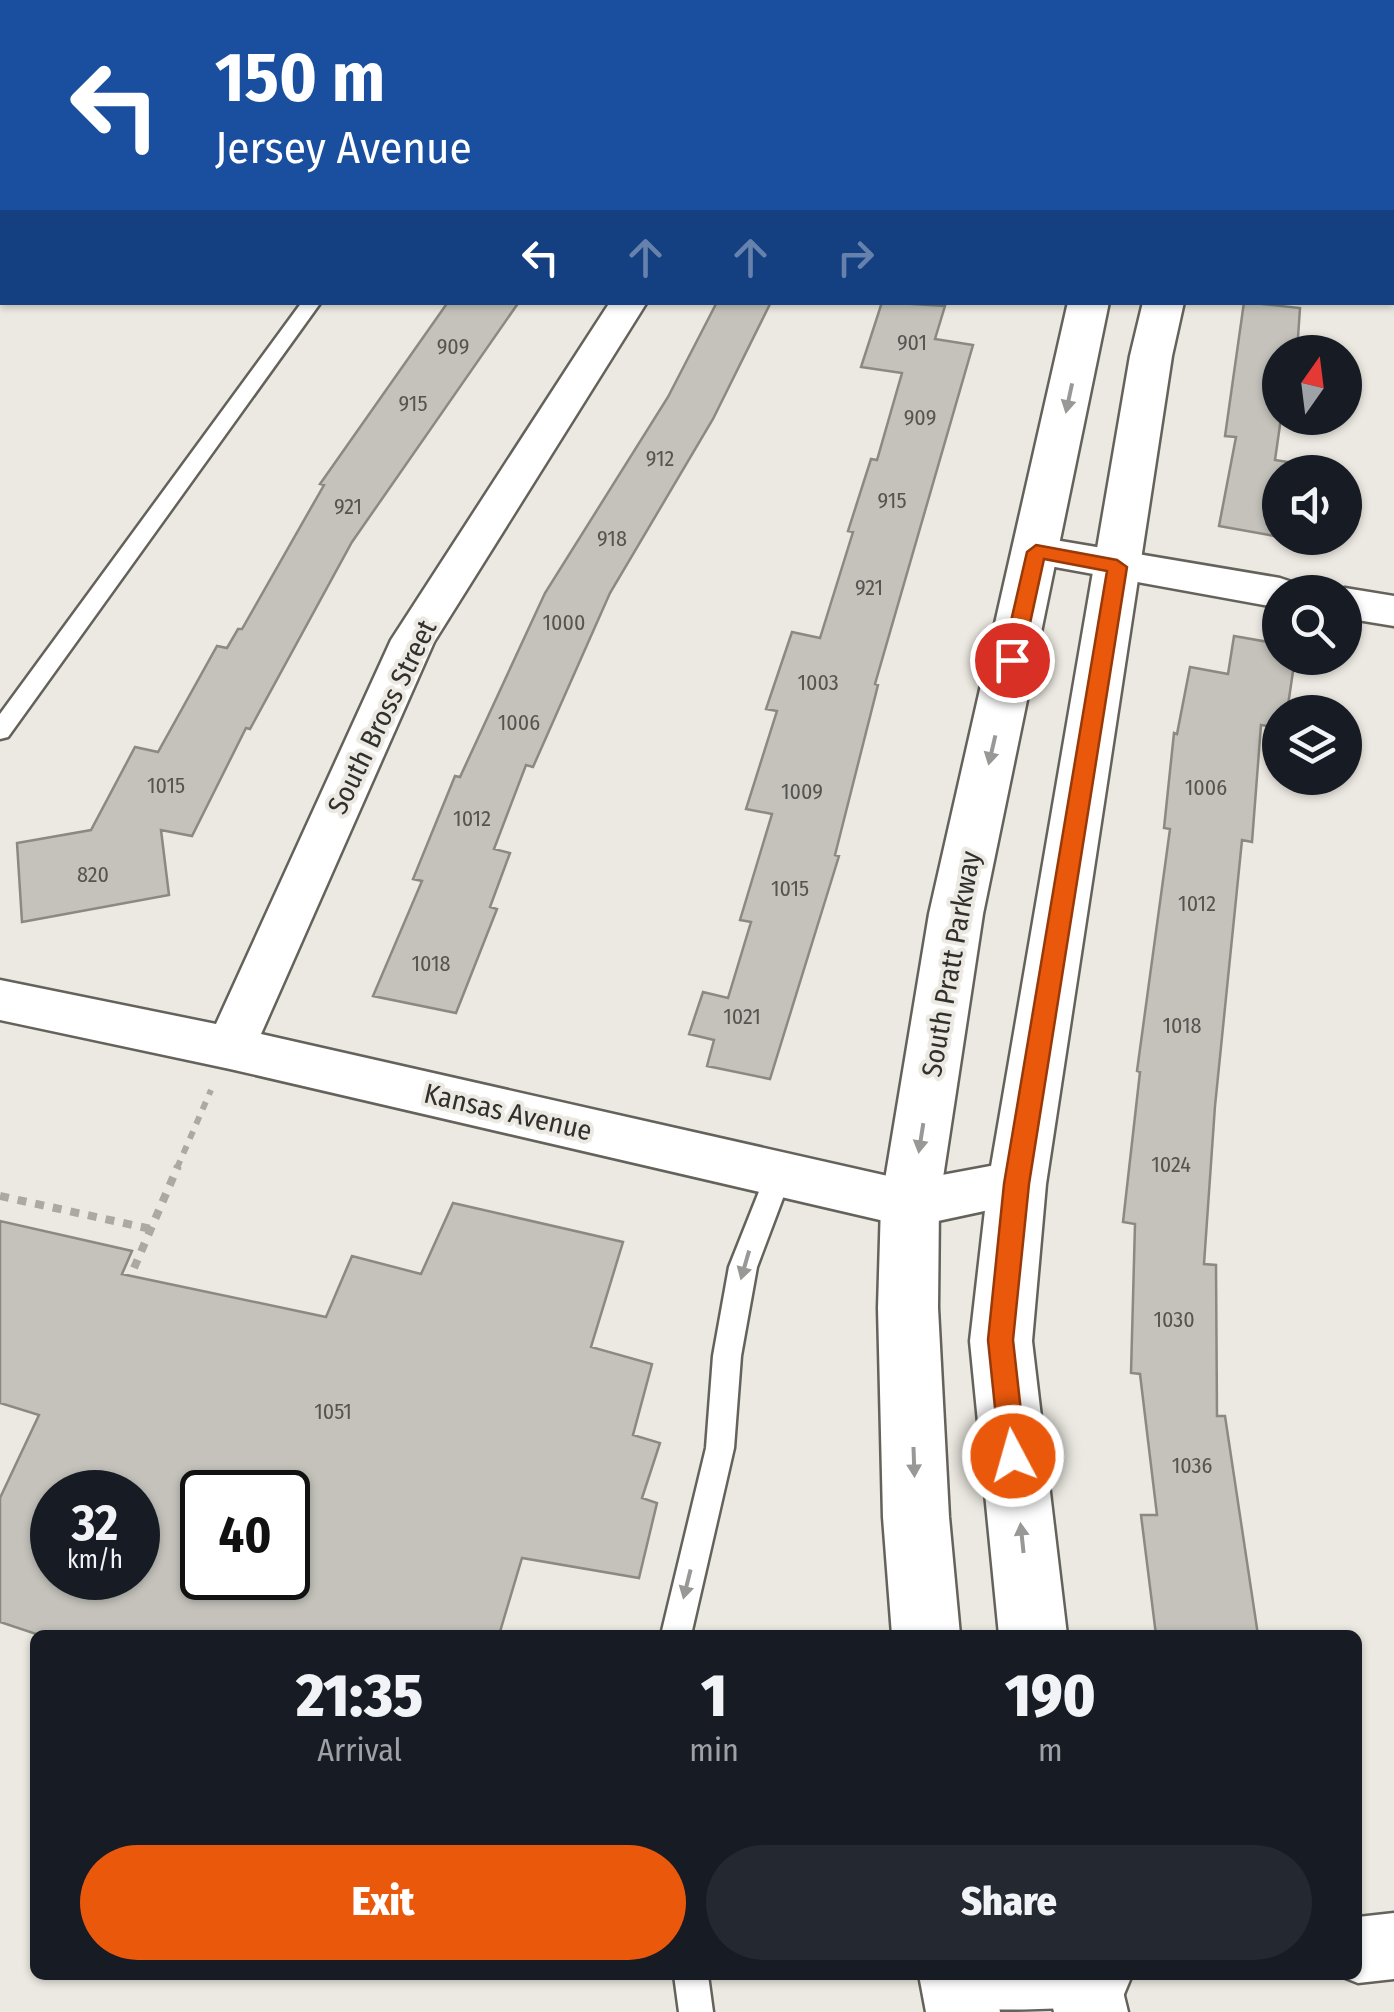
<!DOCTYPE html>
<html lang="en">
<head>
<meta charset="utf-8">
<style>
  :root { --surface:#171b24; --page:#242831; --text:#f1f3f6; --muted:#9ea1a6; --accent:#ea580c }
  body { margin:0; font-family:"Fira Sans Condensed",sans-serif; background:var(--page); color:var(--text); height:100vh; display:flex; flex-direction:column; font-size:38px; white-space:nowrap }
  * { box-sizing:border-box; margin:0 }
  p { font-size:32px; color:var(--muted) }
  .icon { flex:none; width:55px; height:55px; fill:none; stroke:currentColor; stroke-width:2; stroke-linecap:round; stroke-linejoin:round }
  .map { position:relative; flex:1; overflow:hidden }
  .sheet { position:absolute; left:30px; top:1630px; width:1332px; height:350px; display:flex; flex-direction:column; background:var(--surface); border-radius:15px; box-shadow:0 2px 8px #0004 }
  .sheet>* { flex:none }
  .top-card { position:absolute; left:0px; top:0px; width:1395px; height:305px; box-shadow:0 2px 8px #0004; background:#1a4fa0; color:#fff; overflow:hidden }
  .needle { width:65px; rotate:14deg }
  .controls { position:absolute; left:1262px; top:335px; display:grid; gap:20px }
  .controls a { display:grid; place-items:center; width:100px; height:100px; border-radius:50%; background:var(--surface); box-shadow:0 2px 8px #0004; font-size:50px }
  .speed { position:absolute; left:30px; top:1470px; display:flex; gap:20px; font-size:50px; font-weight:700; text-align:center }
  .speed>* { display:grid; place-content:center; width:130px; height:130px; border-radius:50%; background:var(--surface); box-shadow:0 2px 8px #0004; line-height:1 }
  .speed small { font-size:25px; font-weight:400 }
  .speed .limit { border:5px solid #111; border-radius:15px; background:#fff; color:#111 }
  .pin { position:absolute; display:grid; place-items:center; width:85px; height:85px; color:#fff; margin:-42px; border:5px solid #fff; border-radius:50%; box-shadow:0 2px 10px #0007 }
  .me { position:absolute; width:110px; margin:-55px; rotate:354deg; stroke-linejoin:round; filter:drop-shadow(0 0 8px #0008) }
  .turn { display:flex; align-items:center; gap:35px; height:210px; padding:0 50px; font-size:45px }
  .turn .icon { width:130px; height:130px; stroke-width:2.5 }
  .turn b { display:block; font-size:70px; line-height:85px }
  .lanes { display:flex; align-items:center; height:95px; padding:0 50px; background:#0003; justify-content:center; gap:50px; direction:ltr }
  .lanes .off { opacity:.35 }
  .eta { display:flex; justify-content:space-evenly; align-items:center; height:170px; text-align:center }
  .eta b { font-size:60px; font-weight:800; line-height:70px }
  .button { display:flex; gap:20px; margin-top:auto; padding:20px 50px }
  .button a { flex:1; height:115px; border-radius:60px; background:var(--accent); color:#fff; font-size:40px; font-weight:800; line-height:115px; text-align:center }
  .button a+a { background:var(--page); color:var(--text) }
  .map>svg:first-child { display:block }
  .building { fill:#c4c2bb; stroke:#8b8982; stroke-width:2.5; fill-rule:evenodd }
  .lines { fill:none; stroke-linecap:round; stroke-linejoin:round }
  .lane-casing { stroke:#64625b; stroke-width:5 }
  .street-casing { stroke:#64625b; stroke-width:5 }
  .secondary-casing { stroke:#64625b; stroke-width:5 }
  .path-far1 { stroke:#aba9a3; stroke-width:6; stroke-dasharray:8 8; stroke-linecap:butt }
  .path { stroke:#aba9a3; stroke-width:8; stroke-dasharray:9 9; stroke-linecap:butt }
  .lane { fill:#fff; fill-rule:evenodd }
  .street { fill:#fff; fill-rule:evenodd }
  .secondary { fill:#fff; fill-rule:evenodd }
  .oneway { fill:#989896 }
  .route { fill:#ea580c; stroke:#983908; stroke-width:2.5 }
  .labels { text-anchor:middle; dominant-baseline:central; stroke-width:8; stroke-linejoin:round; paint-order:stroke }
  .number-label { font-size:22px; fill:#565450 }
  .street-label { font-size:28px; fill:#31302d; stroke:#ebe9e1 }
</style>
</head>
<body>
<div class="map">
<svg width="1394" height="2012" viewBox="0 0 1394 2012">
  <rect width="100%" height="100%" fill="#ebe9e1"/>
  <path class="building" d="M448,302H519L352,542L250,729L246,728L192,836L161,830L169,895L22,922L17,843L91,830L135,747L158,752L217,646L227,648L238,629H242L324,485L320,484Z
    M717,302H771L713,419L610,593L533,767L526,765L494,849L510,853L490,907L497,909L456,1013L373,996L422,881L413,879L455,776L460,777L545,593L668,397Z
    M882,302L945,306L935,339L973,345L875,684L878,685L835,855L839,856L770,1079L707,1066L714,1040L689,1034L703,992L728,998L751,922L740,920L772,814L746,809L777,711L766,709L792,632L820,638L853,532L848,531L871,459L877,460L902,373L861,367Z
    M1244,302L1300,308L1297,352H1280L1281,418L1275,460L1306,465L1304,472H1280V537L1219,526L1236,437L1225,436Z
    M1234,636L1280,644V658H1295L1287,712H1280V728L1261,725L1252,842L1242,840L1215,1106L1204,1264L1216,1265L1217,1416H1225L1258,1635H1156L1141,1515H1157L1140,1374L1131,1373L1135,1224L1123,1222L1140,1072L1137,1071L1170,829L1164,828L1174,733L1177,734L1190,667L1228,674Z
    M453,1203L623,1242L591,1347L652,1364L633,1435L660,1443L642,1498L657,1503L639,1578L522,1558L499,1635H39L0,1622V1498L39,1415L0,1403V1221L132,1251L122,1274L326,1317L352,1256L421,1274ZM52,1492H138V1578H52ZM202,1492H288V1578H202Z"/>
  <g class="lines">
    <g class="lane-casing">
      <path id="lane" d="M302,302H321L8,737L0,739V714Z
        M779,1163L788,1166L792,1174L757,1267L741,1356L734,1448L691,1635H661L706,1448L713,1356L729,1267L766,1174L770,1166Z
        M674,1975H708L713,2012H679Z"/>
    </g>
    <g class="street-casing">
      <path id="street" d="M0,118H2V138H0Z
        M610,302H647L434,642L261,1034L910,1181L1017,1161L1036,1168L1044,1184L1036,1200L910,1227L230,1069L0,1020V980L216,1024L391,640Z
        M1037,537L1280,578L1295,583L1301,592H1280V608L1022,561L1016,551L1022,541Z
        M1345,588L1394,596V626L1345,618V592H1330Z
        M1394,1913V1979L1358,1983L1338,1975H1358V1917Z
        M925,1975H1132L1122,1999C1083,2012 972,2012 933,2004L923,1980Z"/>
    </g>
    <g class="secondary-casing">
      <path id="secondary" d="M1214,0H1250V2H1215Z
        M1068,302H1109L983,914L939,1204L938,1308L949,1517L960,1635H892L883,1517L878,1308L881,1204L929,914Z
        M1143,302H1184L1172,356L1046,1184L1032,1341L1067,1635H999L970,1341L988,1184L1130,356Z
        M919,1975H993L1000,2012H926Z
        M1045,1975H1119L1128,2012H1054Z"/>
    </g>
    <path class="path-far1" d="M177,1168L211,1090"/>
    <path class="path" d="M0,1196L151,1229
      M134,1268L178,1166"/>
    <use href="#lane" class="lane"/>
    <use href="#street" class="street"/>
    <use href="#secondary" class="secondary"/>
  </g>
  <defs><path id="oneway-solid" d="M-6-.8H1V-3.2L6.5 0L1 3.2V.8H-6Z" transform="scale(2.5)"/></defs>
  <g class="oneway">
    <use href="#oneway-solid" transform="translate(1069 398) rotate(102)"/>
    <use href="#oneway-solid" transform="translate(992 750) rotate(103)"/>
    <use href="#oneway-solid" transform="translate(921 1138) rotate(99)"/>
    <use href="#oneway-solid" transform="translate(745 1265) rotate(106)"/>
    <use href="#oneway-solid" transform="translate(914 1462) rotate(88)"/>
    <use href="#oneway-solid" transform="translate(1022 1538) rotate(-96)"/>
    <use href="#oneway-solid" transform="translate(687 1584) rotate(104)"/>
  </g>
  <path class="route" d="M1036,545L1117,560L1127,567L1029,1184L1013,1340L1026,1456L1022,1464L1013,1468L1004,1464L1000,1456L988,1340L1004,1184L1107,571L1044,559L1022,660L1012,667L1005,665L1002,660L1027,552Z"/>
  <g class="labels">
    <g class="number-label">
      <text x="912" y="342">901</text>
      <text x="453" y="346">909</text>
      <text x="413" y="403">915</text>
      <text x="920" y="417">909</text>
      <text x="660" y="458">912</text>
      <text x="892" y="500">915</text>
      <text x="348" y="506">921</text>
      <text x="612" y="538">918</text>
      <text x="869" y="587">921</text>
      <text x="564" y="622">1000</text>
      <text x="818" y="682">1003</text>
      <text x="519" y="722">1006</text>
      <text x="166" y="785">1015</text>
      <text x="1206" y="787">1006</text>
      <text x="802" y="791">1009</text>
      <text x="472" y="818">1012</text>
      <text x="93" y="874">820</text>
      <text x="790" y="888">1015</text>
      <text x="1197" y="903">1012</text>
      <text x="431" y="963">1018</text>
      <text x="742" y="1016">1021</text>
      <text x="1182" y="1025">1018</text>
      <text x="1171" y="1164">1024</text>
      <text x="1174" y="1319">1030</text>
      <text x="333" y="1411">1051</text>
      <text x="1192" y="1465">1036</text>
    </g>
    <g class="street-label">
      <text transform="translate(382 717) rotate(-64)">South Bross Street</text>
      <text transform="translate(951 964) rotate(-80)">South Pratt Parkway</text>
      <text transform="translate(508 1112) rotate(13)">Kansas Avenue</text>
    </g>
  </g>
</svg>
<div class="controls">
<a><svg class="needle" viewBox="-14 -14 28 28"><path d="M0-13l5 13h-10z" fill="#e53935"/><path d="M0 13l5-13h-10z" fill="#9ea1a6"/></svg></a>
<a><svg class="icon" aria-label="sound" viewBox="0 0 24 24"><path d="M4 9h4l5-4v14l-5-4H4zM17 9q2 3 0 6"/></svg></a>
<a><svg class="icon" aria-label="search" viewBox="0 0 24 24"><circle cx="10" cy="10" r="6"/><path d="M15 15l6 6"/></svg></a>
<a><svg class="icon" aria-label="layers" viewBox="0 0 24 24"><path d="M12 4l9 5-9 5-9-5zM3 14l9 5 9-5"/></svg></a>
</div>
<div class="speed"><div>32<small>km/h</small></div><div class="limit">40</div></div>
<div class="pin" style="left:1012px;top:660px;background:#d93025"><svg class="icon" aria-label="arrive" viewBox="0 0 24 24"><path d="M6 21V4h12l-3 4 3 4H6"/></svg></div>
<svg class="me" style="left:1013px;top:1456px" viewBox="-20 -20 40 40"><circle r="17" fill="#ea580c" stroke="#fff" stroke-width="3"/><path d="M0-11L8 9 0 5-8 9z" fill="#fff"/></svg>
<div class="top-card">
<div class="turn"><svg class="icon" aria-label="left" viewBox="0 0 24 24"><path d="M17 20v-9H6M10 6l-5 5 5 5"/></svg><div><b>150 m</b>Jersey Avenue</div></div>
<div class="lanes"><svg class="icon" aria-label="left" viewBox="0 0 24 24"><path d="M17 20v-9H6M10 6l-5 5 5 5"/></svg><svg class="icon off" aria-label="ahead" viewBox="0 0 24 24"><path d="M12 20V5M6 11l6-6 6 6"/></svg><svg class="icon off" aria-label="ahead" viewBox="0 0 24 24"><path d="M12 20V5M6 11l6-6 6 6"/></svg><svg class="icon off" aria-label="right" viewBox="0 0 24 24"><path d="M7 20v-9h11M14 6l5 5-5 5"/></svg></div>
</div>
<section class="sheet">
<div class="eta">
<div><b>21:35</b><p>Arrival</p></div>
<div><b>1</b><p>min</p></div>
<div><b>190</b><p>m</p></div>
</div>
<div class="button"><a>Exit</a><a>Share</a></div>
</section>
</div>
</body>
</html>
